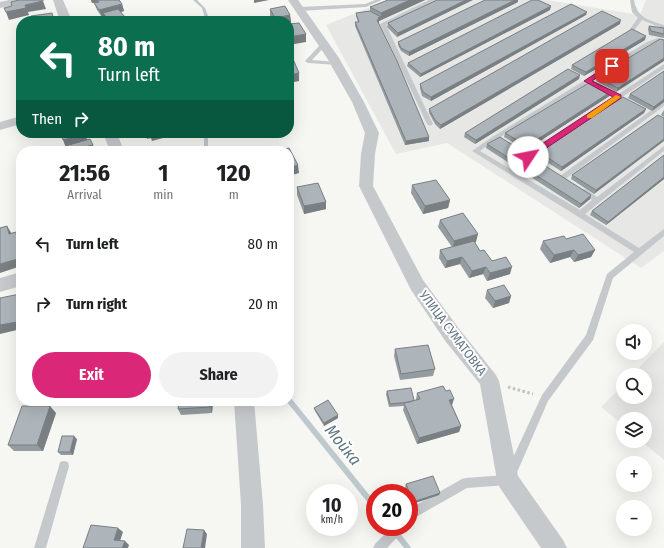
<!DOCTYPE html>
<html lang="en">
<head>
<meta charset="utf-8">
<style>
  :root { --surface:#fff; --page:#f2f2f2; --text:#202124; --muted:#757577; --accent:#db2777 }
  body { margin:0; font-family:"Fira Sans Condensed",sans-serif; background:var(--page); color:var(--text); height:100vh; display:flex; flex-direction:column; font-size:15px; white-space:nowrap }
  * { box-sizing:border-box; margin:0 }
  p { font-size:13px; color:var(--muted) }
  .icon { flex:none; width:22px; height:22px; fill:none; stroke:currentColor; stroke-width:2; stroke-linecap:round; stroke-linejoin:round }
  .map { position:relative; flex:1; overflow:hidden }
  .drawer { position:absolute; left:16px; top:146px; width:278px; height:260px; display:flex; flex-direction:column; background:var(--surface); border-radius:16px; box-shadow:0 4px 16px #0002 }
  .drawer>* { flex:none }
  .top-card { position:absolute; left:16px; top:16px; width:278px; height:122px; border-radius:16px; box-shadow:0 4px 16px #0002; background:#0b6e4f; color:#fff; overflow:hidden }
  .controls { position:absolute; left:616px; top:324px; display:grid; gap:8px }
  .controls a { display:grid; place-items:center; width:36px; height:36px; border-radius:50%; background:var(--surface); box-shadow:0 4px 16px #0002; font-size:20px }
  .speed { position:absolute; left:306px; top:484px; display:flex; gap:8px; font-size:20px; font-weight:700; text-align:center }
  .speed>* { display:grid; place-content:center; width:52px; height:52px; border-radius:50%; background:var(--surface); box-shadow:0 4px 16px #0002; line-height:1 }
  .speed small { font-size:10px; font-weight:400 }
  .speed .limit { border:6px solid #d22; background:#fff; color:#111 }
  .pin { position:absolute; display:grid; place-items:center; width:34px; height:34px; color:#fff; margin:-17px; border-radius:8px; box-shadow:0 2px 6px #0006 }
  .me { position:absolute; width:44px; margin:-22px; rotate:56deg; stroke-linejoin:round; filter:drop-shadow(0 0 3px #0008) }
  .turn { display:flex; align-items:center; gap:14px; height:84px; padding:0 16px; font-size:18px }
  .turn .icon { width:52px; height:52px; stroke-width:2.5 }
  .turn b { display:block; font-size:28px; line-height:34px }
  .then { display:flex; align-items:center; height:38px; padding:0 16px; background:#0003; gap:8px; font-size:15px }
  .eta { display:flex; justify-content:space-evenly; align-items:center; height:68px; text-align:center }
  .eta b { font-size:24px; font-weight:700; line-height:28px }
  .primary-button { display:flex; gap:8px; margin-top:auto; padding:8px 16px }
  .primary-button a { flex:1; height:46px; border-radius:24px; background:var(--accent); color:#fff; font-size:16px; font-weight:700; line-height:46px; text-align:center }
  .primary-button a+a { background:var(--page); color:var(--text) }
  ul { padding:0; list-style:none }
  li { display:flex; align-items:center; gap:12px; height:60px; padding:0 16px }
  li div { flex:1 }
  li b { display:block; font-size:15px }
  li em { font-style:normal }
  .map>svg:first-child { display:block }
  .built { fill:#e7e8e6 }
  .lines { fill:none; stroke-linecap:round; stroke-linejoin:round }
  .stream { fill:#bec9ce; fill-rule:evenodd }
  .path { stroke:#bfc1c3; stroke-width:3; stroke-dasharray:2.5 2.5; stroke-linecap:butt }
  .lane { fill:#c6c9cc; fill-rule:evenodd }
  .street { fill:#c6c9cc; fill-rule:evenodd }
  .wall { fill:#959ca0 }
  .shaded-wall { fill:#797f82 }
  .building { fill:#adb5ba; stroke:#797f82 }
  .route { fill:#db2777; stroke:#8e194d }
  .slow { fill:#f59e0b }
  .labels { text-anchor:middle; dominant-baseline:central; stroke-width:4; stroke-linejoin:round; paint-order:stroke }
  .street-label { font-size:13px; fill:#647685; stroke:#fff }
  .near-water-label { font-size:17px; font-style:italic; fill:#5f7882; stroke:#fff }
</style>
</head>
<body>
<div class="map">
<svg width="664" height="548" viewBox="0 0 664 548">
  <rect width="100%" height="100%" fill="#f6f6f2"/>
  <path class="built" d="M388,0H546L640,15L646,0H664V251L641,268L447,143L396,154L326,25Z
    M664,342V460L641,441H645V419H623V425L601,407L623,385V397H645V375H632Z"/>
  <g class="lines">
    <path class="stream" d="M193,0H197L205,8L210,21H206L202,8Z
      M204,133H208V151H204Z
      M289,397L291,398L375,502V510L373,509L287,402V401H289Z
      M388,527H395L410,546L411,548H404L389,529Z"/>
    <path class="path" d="M508,387L533,394"/>
    <path class="lane" d="M375,0H382L366,7L300,11L297,9L300,7L365,4Z
      M429,0H435L386,25L433,124L430,126L427,124L380,24Z
      M630,0H634C637,18 649,20 664,25V29L642,20L633,32L638,35V37C634,38 630,36 627,33L638,18L632,12Z
      M658,38L664,40V44L658,42L651,44L499,138L506,143V145H502L494,141L480,151L580,210L592,200L580,193L579,191L580,189H586L597,197L664,146V151L585,214L639,248L664,229V236L613,278L593,340L548,401L512,484L508,485L467,488L416,517L413,521L409,522V509L462,479L466,478L505,475L542,395L586,335L607,274L634,252L577,216L472,151L492,137L647,42Z
      M324,42L327,44L312,60L336,62L338,63V65L308,63L305,61L322,43Z
      M664,64V69L530,159H526V155Z
      M664,101V106L564,180H560L559,178L560,176Z
      M64,461L68,462L69,466L46,548H34L59,466L60,462Z
      M392,527H404L403,531L387,548H373L375,544Z"/>
    <path class="street" d="M9,0H30L29,2L0,8V2Z
      M53,0H63L72,21H60Z
      M288,0H298L339,58L364,102L379,133L375,154L373,186L423,280L460,330L496,375L499,381L518,476L563,540L567,548H541L500,488L497,480L480,384L446,342L411,290L359,186L361,154L365,133L352,102L327,58Z
      M21,116V124L0,130V122Z
      M103,133H117L124,151H110Z
      M21,272V286L0,292V278Z
      M234,401H254L263,505L265,548H241V505Z"/>
  </g>
  <path class="wall" d="M91,0H119L122,4L124,11L121,12L126,21H107L105,16L102,17L97,10L94,3L98,2L92,3Z
    M388,0H425L379,21V24L429,141L405,145L355,26V22H358L356,16V13L370,11V7Z
    M437,0L397,37L387,27L388,23Z
    M518,2L409,56L401,51L398,45V42Z
    M270,9L290,15L291,22L289,21H273L270,16Z
    M550,10L420,77L407,66L408,63Z
    M586,15L431,101L422,96L420,88V84Z
    M620,24L440,129L435,124L429,113V109Z
    M649,26L664,28V38L649,35L648,29Z
    M660,39L616,92L596,81L597,77Z
    M645,40L584,76L571,69L572,65Z
    M664,71V102L652,111L628,98L630,94Z
    M579,79L475,144L464,137L465,133Z
    M612,91L611,95L526,150L504,137L505,133Z
    M646,109L644,113L561,171L537,156L539,152Z
    M664,110V117L661,115Z
    M658,115L594,194L571,179L572,175Z
    M487,144L591,195L590,199L579,208L486,148Z
    M664,155V179L606,225L590,215L592,211Z
    M412,185L450,200L448,208L423,214L411,193Z
    M297,187L326,202V209L304,214L297,195Z
    M440,220L476,242H474L480,251L492,261L510,274L487,281L483,274L469,278L460,264L445,268L439,258L440,250L452,247L438,227Z
    M566,239L595,250L591,257L574,262L570,257L550,263L540,249L543,241Z
    M487,290L511,296L509,303L493,308L485,298Z
    M395,349L435,369L433,376L400,380L394,356Z
    M387,391L414,400H416L417,393L452,405L461,426L459,432L417,444L403,410L404,406L389,407L386,394Z
    M179,401H213L212,413L181,415L178,409Z
    M314,408L338,418L324,426L315,411Z
    M56,413L43,451H14L8,445Z
    M77,439L73,455H61L58,452Z
    M406,484L439,495L412,504L409,496V493H408L405,487Z"/>
  <path class="shaded-wall" d="M91,0H97L98,2L92,3Z
    M254,0H269L254,3Z
    M410,0H425L381,20V13Z
    M466,0H473L397,37L398,33Z
    M515,0H518V2L409,56V52Z
    M43,1L46,9L28,12L29,15L9,20L6,12L25,5Z
    M122,4L124,11L106,16L103,13L105,16L102,17L99,10Z
    M551,6L550,10L420,77L421,74Z
    M587,12L586,15L431,101V97Z
    M290,15L291,22L289,23V21H275V18Z
    M125,17L126,21H110Z
    M381,17V20L379,21V24H377L378,18Z
    M621,20L620,24L440,129L441,125Z
    M306,34V42L289,45V37Z
    M646,36L645,40L584,76L586,72Z
    M664,58V61L616,92L618,88Z
    M299,73V81L289,83V75Z
    M580,75L579,79L475,144L476,140Z
    M612,91L611,95L526,150L527,146Z
    M664,99V102L652,111L654,107Z
    M646,109L644,113L561,171L562,167Z
    M85,133L88,142L66,148L63,140Z
    M145,133H149L151,138L147,139Z
    M149,133H178V134L152,141Z
    M429,137V141L405,145L406,141Z
    M664,139V141L594,194L596,190Z
    M93,145L95,151H90L88,146Z
    M298,165L299,173L289,176V168Z
    M664,177V179L606,225L608,222Z
    M591,195L590,199L579,208L581,204Z
    M450,200L448,208L423,214L425,206Z
    M326,202V209L304,214V206Z
    M7,226L12,234H9Z
    M16,232L21,240V249L18,243Z
    M478,234L476,242L453,249L454,241Z
    M574,250L570,257L550,263L554,255Z
    M595,250L591,257L574,262L578,255Z
    M462,257L460,264L445,268L447,261Z
    M21,258V266L0,273V264Z
    M486,267L483,274L469,278L472,271Z
    M512,267L510,274L487,281L490,273Z
    M20,294L21,296V329L0,334V325Z
    M511,296L509,303L493,308L495,301Z
    M454,399L452,405L447,407L449,400Z
    M210,401H213L212,413L210,407Z
    M50,406L56,413L43,451L37,445Z
    M338,415V418L324,426V423Z
    M461,426L459,432L417,444L419,438Z
    M74,436L77,439L73,455L70,452Z
    M440,493L439,495L412,504L413,502Z
    M118,528L123,532L119,544L114,540Z
    M204,530L207,534L205,548H201Z
    M125,541L129,545L128,548H122Z"/>
  <path class="building" d="M19,0H43V1L25,5L26,8L6,12L4,8L12,6L11,2Z
    M98,0H119L122,4L99,10L94,3L99,2Z
    M388,0H410L381,13L370,7Z
    M437,0H466L398,33L388,23Z
    M485,0H515L409,52L401,48L398,42Z
    M532,0H538L551,6L421,74L408,63Z
    M571,4L587,12L431,97L423,92L420,84Z
    M285,6L290,15L275,18L270,9Z
    M118,9L125,17L110,21L103,13Z
    M370,11L381,17L378,18L379,20H377L397,61L429,137L406,141L355,22H359L356,13Z
    M602,11L621,20L441,125L435,120L429,109Z
    M52,13L54,21H33L31,16Z
    M299,23L306,34L289,37V24Z
    M649,26L664,28V34L651,31Z
    M632,29L646,36L586,72L572,65Z
    M660,39L664,40V58L618,88L597,77Z
    M293,59L299,73L289,75V60Z
    M568,69L580,75L476,140L465,133Z
    M19,70H21V78Z
    M664,71V99L654,107L630,94Z
    M592,81L612,91L527,146L505,133Z
    M623,97L646,109L562,167L539,152Z
    M658,115L664,118V139L596,190L572,175Z
    M61,133H85V134L63,140Z
    M500,137L591,195L581,204L487,144Z
    M90,139L93,145L88,146L90,151H67L65,146Z
    M289,148L298,165L289,168V151H275Z
    M664,155V177L608,222L592,211Z
    M436,180L450,200L425,206L412,185Z
    M318,183L326,202L304,206L297,187Z
    M463,213L478,234L454,241L440,220Z
    M7,226L9,234L16,232L18,243H21V258L0,264V228Z
    M583,234L595,250L578,255L574,250L554,255L543,241L564,236L566,239Z
    M474,241L480,251L484,250L492,261L506,257L512,267L490,273L486,267L472,271L462,257L447,261L440,250Z
    M504,285L511,296L495,301L487,290Z
    M20,294L17,322L0,325V298Z
    M428,345L435,369L401,374L395,349Z
    M443,386L446,391L450,390L454,399L449,400L461,426L419,438L404,403L420,399L417,393Z
    M411,388L414,400L410,402L390,404L387,391Z
    M328,400L338,415L324,423L314,408Z
    M179,401H210V407L178,409Z
    M22,406H50L37,445H8Z
    M62,436H74L70,452H58Z
    M433,476L440,493L413,502L406,484Z
    M91,525L118,528L114,540L125,541L122,548H83Z
    M187,529L204,530L201,548H183Z"/>
  <path class="route" d="M610,64L615,66L592,81L621,95V98L530,159H525V155L613,97L584,81Z"/>
  <path class="slow" d="M616,95L621,97L592,118H587V115Z"/>
  <g class="labels">
    <g class="street-label">
      <text transform="translate(453 333) rotate(53)">УЛИЦА СУМАТОВКА</text>
    </g>
    <g class="near-water-label">
      <text transform="translate(343 445) rotate(51)">Мойка</text>
    </g>
  </g>
</svg>
<div class="controls">
<a><svg class="icon" aria-label="sound" viewBox="0 0 24 24"><path d="M4 9h4l5-4v14l-5-4H4zM17 9q2 3 0 6"/></svg></a>
<a><svg class="icon" aria-label="search" viewBox="0 0 24 24"><circle cx="10" cy="10" r="6"/><path d="M15 15l6 6"/></svg></a>
<a><svg class="icon" aria-label="layers" viewBox="0 0 24 24"><path d="M12 4l9 5-9 5-9-5zM3 14l9 5 9-5"/></svg></a>
<a>+</a>
<a>−</a>
</div>
<div class="speed"><div>10<small>km/h</small></div><div class="limit">20</div></div>
<div class="pin" style="left:612px;top:66px;background:#d93025"><svg class="icon" aria-label="arrive" viewBox="0 0 24 24"><path d="M6 21V4h12l-3 4 3 4H6"/></svg></div>
<svg class="me" style="left:528px;top:157px" viewBox="-20 -20 40 40"><circle r="19" fill="#fff"/><path d="M0-13L10 11 0 6-10 11z" fill="#db2777"/></svg>
<div class="top-card">
<div class="turn"><svg class="icon" aria-label="left" viewBox="0 0 24 24"><path d="M17 20v-9H6M10 6l-5 5 5 5"/></svg><div><b>80 m</b>Turn left</div></div>
<div class="then">Then<svg class="icon" aria-label="right" viewBox="0 0 24 24"><path d="M7 20v-9h11M14 6l5 5-5 5"/></svg></div>
</div>
<section class="drawer">
<div class="eta">
<div><b>21:56</b><p>Arrival</p></div>
<div><b>1</b><p>min</p></div>
<div><b>120</b><p>m</p></div>
</div>
<ul>
<li><svg class="icon" aria-label="left" viewBox="0 0 24 24"><path d="M17 20v-9H6M10 6l-5 5 5 5"/></svg><div><b>Turn left</b></div><em>80 m</em></li>
<li><svg class="icon" aria-label="right" viewBox="0 0 24 24"><path d="M7 20v-9h11M14 6l5 5-5 5"/></svg><div><b>Turn right</b></div><em>20 m</em></li>
</ul>
<div class="primary-button"><a>Exit</a><a>Share</a></div>
</section>
</div>
</body>
</html>
